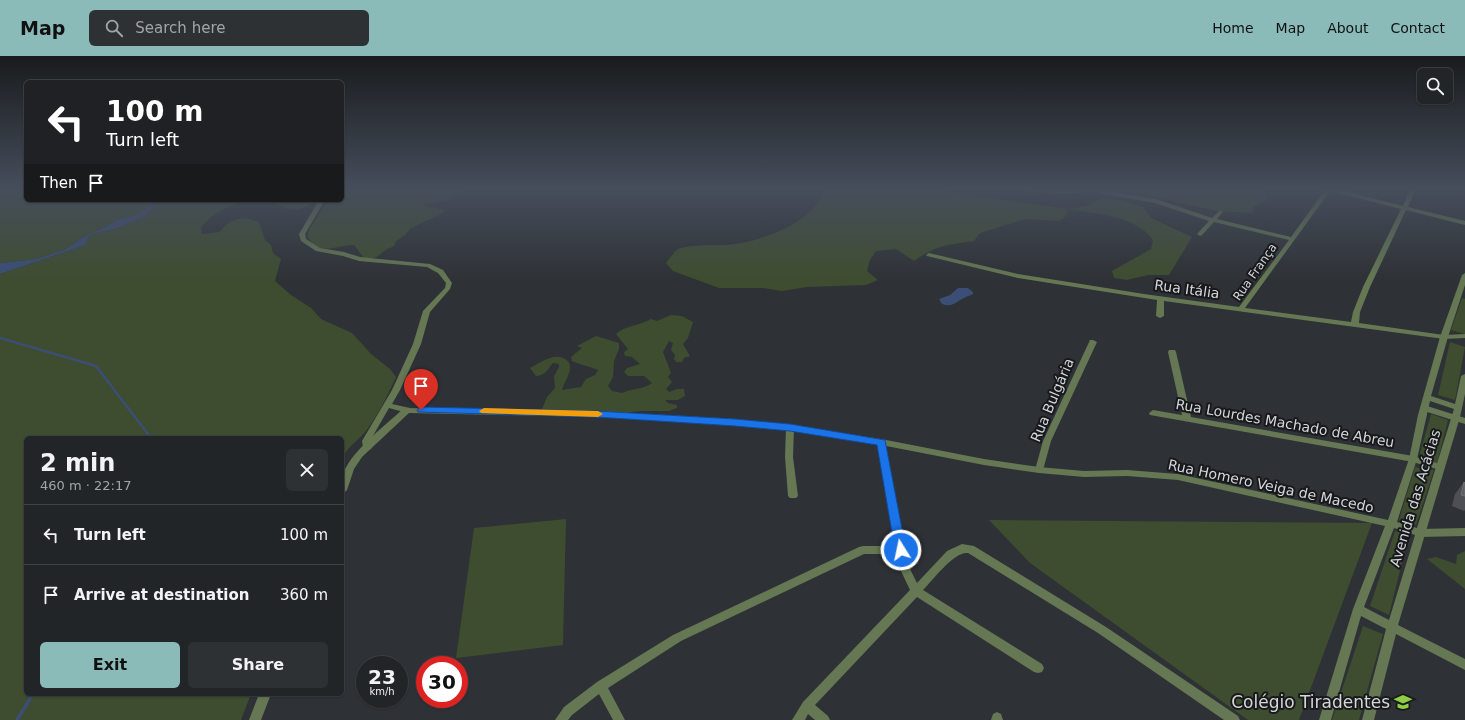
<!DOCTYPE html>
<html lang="en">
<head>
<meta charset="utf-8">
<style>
  :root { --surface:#222528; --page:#2e3134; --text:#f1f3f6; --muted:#a2a5a8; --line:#3f4245; --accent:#8bbbb9 }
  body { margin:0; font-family:"DejaVu Sans",sans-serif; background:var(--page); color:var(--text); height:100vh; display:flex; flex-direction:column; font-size:15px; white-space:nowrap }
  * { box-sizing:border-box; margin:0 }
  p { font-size:13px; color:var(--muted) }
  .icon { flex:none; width:22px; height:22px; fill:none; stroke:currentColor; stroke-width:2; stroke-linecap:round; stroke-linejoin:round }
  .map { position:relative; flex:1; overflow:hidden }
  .panel { position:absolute; left:24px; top:380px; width:320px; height:260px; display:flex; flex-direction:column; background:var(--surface); border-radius:6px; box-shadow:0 1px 3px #0004,0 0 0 1px var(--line) }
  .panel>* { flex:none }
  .banner { position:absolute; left:24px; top:24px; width:320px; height:122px; border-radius:6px; box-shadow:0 1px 3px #0004,0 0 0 1px var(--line); background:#202124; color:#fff; overflow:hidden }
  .controls { position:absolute; left:1417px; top:12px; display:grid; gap:8px }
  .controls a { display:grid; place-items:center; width:36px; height:36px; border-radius:6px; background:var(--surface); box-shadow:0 1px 3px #0004,0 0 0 1px var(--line); font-size:20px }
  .speed { position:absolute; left:356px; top:600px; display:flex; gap:8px; font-size:20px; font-weight:700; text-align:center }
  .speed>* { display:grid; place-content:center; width:52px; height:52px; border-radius:50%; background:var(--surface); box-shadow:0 1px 3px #0004,0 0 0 1px var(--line); line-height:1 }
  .speed small { font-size:10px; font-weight:400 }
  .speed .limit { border:6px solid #d22; background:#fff; color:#111 }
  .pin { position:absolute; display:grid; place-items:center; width:34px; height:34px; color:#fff; margin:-41px -17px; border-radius:50% 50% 50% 0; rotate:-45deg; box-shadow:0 0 4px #0007 }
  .pin .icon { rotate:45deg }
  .me { position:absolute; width:44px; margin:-22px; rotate:350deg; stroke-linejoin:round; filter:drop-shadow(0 0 3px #0008) }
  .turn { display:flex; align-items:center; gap:14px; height:84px; padding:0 16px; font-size:18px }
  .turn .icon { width:52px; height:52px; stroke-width:2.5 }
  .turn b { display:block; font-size:28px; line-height:34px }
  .then { display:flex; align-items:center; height:38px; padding:0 16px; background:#0003; gap:8px; font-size:15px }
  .round { display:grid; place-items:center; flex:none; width:42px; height:42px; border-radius:6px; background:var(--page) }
  .head { display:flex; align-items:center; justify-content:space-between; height:68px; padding:0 16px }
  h1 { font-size:24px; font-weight:600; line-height:30px }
  .action { display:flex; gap:8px; margin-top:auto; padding:8px 16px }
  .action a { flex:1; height:46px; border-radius:6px; background:var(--accent); color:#111; font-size:16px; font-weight:600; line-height:46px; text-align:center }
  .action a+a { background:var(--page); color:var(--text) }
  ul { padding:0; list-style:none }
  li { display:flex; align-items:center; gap:12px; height:60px; padding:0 16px; border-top:1px solid var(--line) }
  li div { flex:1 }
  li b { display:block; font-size:15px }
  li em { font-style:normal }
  header { display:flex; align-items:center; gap:24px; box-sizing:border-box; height:56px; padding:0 20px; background:var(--accent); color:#111 }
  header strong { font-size:19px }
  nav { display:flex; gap:22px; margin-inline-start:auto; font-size:14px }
  .search { width:280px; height:36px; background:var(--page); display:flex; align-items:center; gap:10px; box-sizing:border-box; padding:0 14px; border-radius:6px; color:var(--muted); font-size:15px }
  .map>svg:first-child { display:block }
  .green { fill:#3e4d2f }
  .water { fill:#3a4e76 }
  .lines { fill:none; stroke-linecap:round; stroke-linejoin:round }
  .stream-far1 { stroke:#3a4e76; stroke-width:2.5 }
  .stream { stroke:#3a4e76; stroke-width:3.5 }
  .minor { fill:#657853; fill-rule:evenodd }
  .tertiary { fill:#657853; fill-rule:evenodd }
  .wall { fill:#4d4f54 }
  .building { fill:#5c5e62; stroke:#6e7075 }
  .route { fill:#1a73e8; stroke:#114b97 }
  .slow { fill:#f59e0b }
  .labels { text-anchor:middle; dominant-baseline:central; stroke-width:4; stroke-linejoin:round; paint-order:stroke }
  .far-street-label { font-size:12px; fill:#d4d6d9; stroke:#17191b }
  .street-label { font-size:14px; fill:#d4d6d9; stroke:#17191b }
  .near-poi-label { font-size:17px; fill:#d4d6d9; stroke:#17191b; text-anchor:end }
</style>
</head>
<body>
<header>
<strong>Map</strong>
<div class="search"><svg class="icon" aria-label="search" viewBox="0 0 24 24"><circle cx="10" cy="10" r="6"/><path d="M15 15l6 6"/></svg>Search here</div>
<nav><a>Home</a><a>Map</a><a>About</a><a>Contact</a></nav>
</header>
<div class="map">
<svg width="1465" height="664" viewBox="0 0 1465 664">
  <rect width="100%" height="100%" fill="#2e3135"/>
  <path class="green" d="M0,132H26V144H157L135,159L119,163L103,172L86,179L66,193L36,203L0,207Z
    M342,132H470L460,134L457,138L449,142V144L426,148L424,150L445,154L443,157L411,172L405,179L395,186V189C392,192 388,192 384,195C376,202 376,203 364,202L354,189C336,189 319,201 308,181L309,174L328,144H342Z
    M826,132H920L1068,153L1087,150L1101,142L1120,144L1143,151L1151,162L1192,181L1169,219H1148L1127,224L1114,222L1112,215L1151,193L1153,184C1136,159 1095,158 1068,153L1066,160L1059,165L1025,163L980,177L974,185C950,188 934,190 914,205L896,193L876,195L870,204L867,215L878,224L866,229L807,231L782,235L763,232H719L673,215L666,207C669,203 674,196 678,193C687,189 713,189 724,189C751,188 791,174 811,155C818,149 822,140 826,132Z
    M1099,132H1264L1267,144L1253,150V157L1217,155L1155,141Z
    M162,144H316C305,153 295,156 282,151C279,149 277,147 274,146C249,138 217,152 201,171L202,178L220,176C230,161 244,160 259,166L265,184L271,189L273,197L281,203L275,225L291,239L311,252L321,263L352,277L371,298L390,313L396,321C388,339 378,359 366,375C358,385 347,391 342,403V382H26V638H251L241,664H0V218L83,190L86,188L89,180L93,178L115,173L144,161Z
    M1462,242L1465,243V278L1451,274Z
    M671,259L682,260L693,266L688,282L683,288L690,300L684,302L682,306H676L674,303L675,299L671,294L673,287L669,285L663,296L671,317L668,321L672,326L666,333L669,336L677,333H684L685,340L678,344H665L668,347L677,349V352L669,355H642L620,357L593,354L570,355L542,353L547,341L555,332L554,320L559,311V308L553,307C547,314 546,319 536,320L530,312C539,307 555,296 565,303C568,305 570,307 570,311C570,320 564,326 562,334L581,331L586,323L595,319L598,314C589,310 580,309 572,305L571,301L582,292L577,290L596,280L619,287V293L614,305L613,321L608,330L612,335L622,337C632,332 643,334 652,327L644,320H628L624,316L627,312L640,308L632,301L625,300L624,296L628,293L616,278C626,269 639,270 651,263L657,265Z
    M1450,286L1465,291L1455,344L1438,339Z
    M1431,358L1448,364L1437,408L1419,401Z
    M1415,411L1434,414L1416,469L1399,464Z
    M566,463L563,589L456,602L474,472Z
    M989,464L1372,467L1299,664H1248L1030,507Z
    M1395,475L1409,478L1389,559L1370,550Z
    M1465,495V533L1427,503L1436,501L1456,508L1457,499Z
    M1363,570L1383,578L1359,664H1332Z"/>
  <path class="water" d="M157,144H162L144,161L115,173L93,178L89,180L86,188L83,190L0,218V207L36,203L66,193L86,179L103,172L119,163L135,159Z
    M958,232H968L973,236V238C970,240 967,240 964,242C955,246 953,252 942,248L939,243L950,239Z"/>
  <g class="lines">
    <path class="stream-far1" d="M0,282L96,310L151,382"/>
    <path class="stream" d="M17,664L33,638"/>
    <path class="minor" d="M1021,132H1037L1052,134L1092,132L1156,143L1212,162L1220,154L1223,156L1217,163L1291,181L1325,134L1321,132H1332L1403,150L1410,132H1416L1408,151L1465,165V169L1406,154L1370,231L1360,256L1359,267L1444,279L1465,278V282L1444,283L1164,245V260L1160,262L1156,260L1157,244L1018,222L927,200L926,199L929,197L1018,218L1144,238L1239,251L1289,184L1214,166L1202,179L1200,180L1197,178L1209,165L1155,147L1092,136L1052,138L1024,134ZM1330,135L1401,153L1363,231L1353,256L1351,266L1245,252Z
      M319,144H325L305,178L306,183L320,192L344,196L360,201L430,208L443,214L452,227L450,233L430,256L421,288L400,334L392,348L410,352L411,354L407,357L389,352L370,385L372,391L371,393L368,394L363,391L362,385L392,334L413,288L423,255L445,232L446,227L438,217L427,211L359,205L343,200L316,195L301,185L299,178Z
      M1090,284H1093L1097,286L1051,385L1043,414L1042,416H1036L1035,414L1043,385Z
      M1169,294H1175L1176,296L1191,361L1413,400L1443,409L1444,411L1443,413L1440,414L1413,406L1150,359L1149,357L1153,354L1182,359L1168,296Z
      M1424,349L1465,362V368L1421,354L1420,352L1421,350Z
      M790,369L794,372L793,401L798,440L796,442H790L788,440L785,401L786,372Z
      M881,383L884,384L885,386L906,494L911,515L917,527L947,495L962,488L974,490L1106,571L1238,660L1240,664H1224L1098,577L968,497C954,495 933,524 923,534L1042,608L1044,612L1042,616L1038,617L1034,616L917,541L815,649L828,660L830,664H815L808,658L805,664H792L803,646L910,534L901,515L897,498H864L681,585L608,632L625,664H613L599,638L572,659L568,664H555L564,651L597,626L673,579L859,491L863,490H895L877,386L878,384Z
      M1465,472V480L1420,481L1417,480L1415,477L1417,474L1420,473Z
      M997,656L1001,658L1003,664H991L993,658Z"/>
    <path class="tertiary" d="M1465,217V229L1448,281L1431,340L1455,348L1461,320L1465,318V338L1460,361L1398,569L1465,603V614L1396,578L1374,664H1362L1386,573L1361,560L1331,664H1319L1353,553L1385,470L1178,424L1127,420L1084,421L1039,417L984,409L881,389L790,375L735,369L596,361L409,357L362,401L354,413L347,434L345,436L342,437C342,432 341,426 342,422C347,398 386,369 404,352L596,355L735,363L790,369L881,383L984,403L1039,411L1084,415L1127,414L1178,418L1388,464L1409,403L1418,359L1440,281L1462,219ZM1430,345L1454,353L1417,472L1397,466L1417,403ZM1394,472L1415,479L1389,564L1364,551Z
      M259,638H271L261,664H249Z"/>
  </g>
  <path class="wall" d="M1464,426L1465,427V454L1464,455L1452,450L1455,438Z"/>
  <path class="building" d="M1464,426L1465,427V440L1461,439Z"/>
  <linearGradient id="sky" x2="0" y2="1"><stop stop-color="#191b1d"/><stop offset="0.59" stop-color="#464e5c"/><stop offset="1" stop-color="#464e5c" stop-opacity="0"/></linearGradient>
  <rect width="1465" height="225" fill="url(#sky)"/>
  <path class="route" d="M421,351L596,355L735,363L790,368L885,384L906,494L905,497L901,498L897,497L895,494L877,389L790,375L735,370L596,361L418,356L417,354Z"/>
  <path class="slow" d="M484,352L598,355L603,358L598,361L481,357L479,355Z"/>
  <defs>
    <g id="school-bare" transform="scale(1.38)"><path d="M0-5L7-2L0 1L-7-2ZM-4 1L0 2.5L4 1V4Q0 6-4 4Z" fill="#8fcd42" stroke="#17191b" stroke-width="2.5" paint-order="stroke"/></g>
  </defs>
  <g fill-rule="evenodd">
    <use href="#school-bare" x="1403" y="646"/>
  </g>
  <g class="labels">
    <g class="far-street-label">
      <text transform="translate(1255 216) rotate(-55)">Rua França</text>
    </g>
    <g class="street-label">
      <text transform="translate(1187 233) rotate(8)">Rua Itália</text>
      <text transform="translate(1052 344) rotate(-67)">Rua Bulgária</text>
      <text transform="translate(1285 367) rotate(10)">Rua Lourdes Machado de Abreu</text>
      <text transform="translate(1271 430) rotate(12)">Rua Homero Veiga de Macedo</text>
      <text transform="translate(1415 442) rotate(-73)">Avenida das Acácias</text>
    </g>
    <g class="near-poi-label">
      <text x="1390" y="646">Colégio Tiradentes</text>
    </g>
  </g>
</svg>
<div class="controls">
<a><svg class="icon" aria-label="search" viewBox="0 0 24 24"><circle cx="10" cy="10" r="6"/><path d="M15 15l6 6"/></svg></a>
</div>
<div class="speed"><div>23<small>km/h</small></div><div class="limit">30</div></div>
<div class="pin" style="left:421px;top:354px;background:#d93025"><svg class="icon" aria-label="arrive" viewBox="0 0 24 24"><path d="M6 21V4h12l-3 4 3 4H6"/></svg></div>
<svg class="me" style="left:901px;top:494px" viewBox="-20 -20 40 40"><circle r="17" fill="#1a73e8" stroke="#fff" stroke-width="3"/><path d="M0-11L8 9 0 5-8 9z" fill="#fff"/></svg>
<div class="banner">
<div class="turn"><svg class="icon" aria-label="left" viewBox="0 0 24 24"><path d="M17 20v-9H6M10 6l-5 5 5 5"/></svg><div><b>100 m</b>Turn left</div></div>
<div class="then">Then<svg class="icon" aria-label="arrive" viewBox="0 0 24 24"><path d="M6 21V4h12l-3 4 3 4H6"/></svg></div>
</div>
<section class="panel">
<div class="head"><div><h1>2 min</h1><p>460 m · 22:17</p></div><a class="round"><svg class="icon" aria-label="close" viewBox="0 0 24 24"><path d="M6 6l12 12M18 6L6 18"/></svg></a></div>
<ul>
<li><svg class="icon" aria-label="left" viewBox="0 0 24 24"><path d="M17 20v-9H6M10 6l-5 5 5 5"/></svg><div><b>Turn left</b></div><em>100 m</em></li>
<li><svg class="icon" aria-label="arrive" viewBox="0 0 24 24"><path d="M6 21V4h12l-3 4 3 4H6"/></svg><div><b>Arrive at destination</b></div><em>360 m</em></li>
</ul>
<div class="action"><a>Exit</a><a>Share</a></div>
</section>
</div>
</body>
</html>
